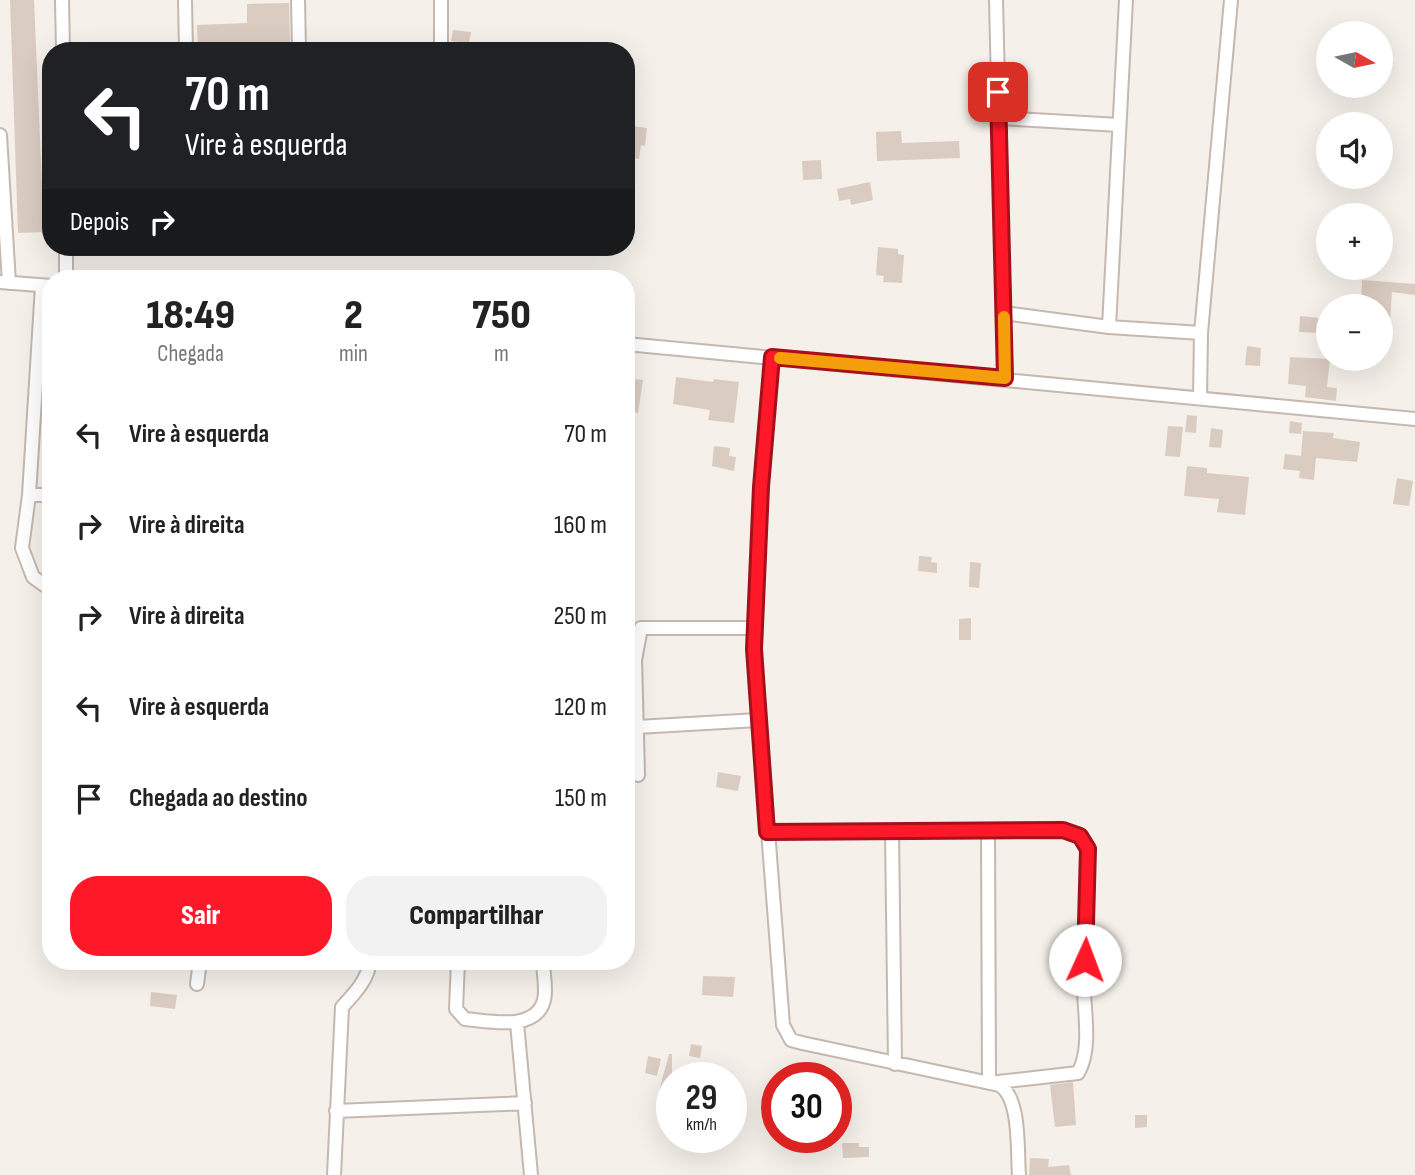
<!DOCTYPE html>
<html lang="pt">
<head>
<meta charset="utf-8">
<style>
  :root { --surface:#fff; --page:#f2f2f2; --text:#222; --muted:#767676; --accent:#ff1828 }
  body { margin:0; font-family:"Sofia Sans Condensed",sans-serif; background:var(--page); color:var(--text); height:100vh; display:flex; flex-direction:column; font-size:26px; white-space:nowrap }
  * { box-sizing:border-box; margin:0 }
  p { font-size:23px; color:var(--muted) }
  .icon { flex:none; width:38px; height:38px; fill:none; stroke:currentColor; stroke-width:2; stroke-linecap:round; stroke-linejoin:round }
  .map { position:relative; flex:1; overflow:hidden }
  .details { position:absolute; left:42px; top:270px; width:593px; height:700px; display:flex; flex-direction:column; background:var(--surface); border-radius:28px; box-shadow:0 7px 28px #0002 }
  .details>* { flex:none }
  .banner { position:absolute; left:42px; top:42px; width:593px; height:214px; border-radius:28px; box-shadow:0 7px 28px #0002; background:#202124; color:#fff; overflow:hidden }
  .needle { width:46px; rotate:99deg }
  .buttons { position:absolute; left:1316px; top:21px; display:grid; gap:14px }
  .buttons a { display:grid; place-items:center; width:77px; height:77px; border-radius:50%; background:var(--surface); box-shadow:0 7px 28px #0002; font-size:35px }
  .speed { position:absolute; left:656px; top:1062px; display:flex; gap:14px; font-size:35px; font-weight:700; text-align:center }
  .speed>* { display:grid; place-content:center; width:91px; height:91px; border-radius:50%; background:var(--surface); box-shadow:0 7px 28px #0002; line-height:1 }
  .speed small { font-size:18px; font-weight:400 }
  .speed .limit { border:10px solid #d22; background:#fff; color:#111 }
  .pin { position:absolute; display:grid; place-items:center; width:60px; height:60px; color:#fff; margin:-30px; border-radius:14px; box-shadow:0 4px 10px #0006 }
  .me { position:absolute; width:77px; margin:-38px; rotate:2deg; stroke-linejoin:round; filter:drop-shadow(0 0 5px #0008) }
  .turn { display:flex; align-items:center; gap:24px; height:147px; padding:0 28px; font-size:32px }
  .turn .icon { width:91px; height:91px; stroke-width:2.5 }
  .turn b { display:block; font-size:49px; line-height:60px }
  .then { display:flex; align-items:center; height:66px; padding:0 28px; background:#0003; gap:14px; font-size:26px }
  .eta { display:flex; justify-content:space-evenly; align-items:center; height:119px; text-align:center }
  .eta b { font-size:42px; font-weight:800; line-height:49px }
  .action { display:flex; gap:14px; margin-top:auto; padding:14px 28px }
  .action a { flex:1; height:80px; border-radius:28px; background:var(--accent); color:#fff; font-size:28px; font-weight:800; line-height:80px; text-align:center }
  .action a+a { background:var(--page); color:var(--text) }
  ul { padding:0; list-style:none }
  li { display:flex; align-items:center; gap:21px; height:91px; padding:0 28px }
  li div { flex:1 }
  li b { display:block; font-size:26px }
  li em { font-style:normal }
  .map>svg:first-child { display:block }
  .building { fill:#dbccc2 }
  .lines { fill:none; stroke-linecap:round; stroke-linejoin:round }
  .minor-casing { stroke:#c4b8af; stroke-width:16 }
  .minor { stroke:#fff; stroke-width:12 }
  .route-casing { stroke:#a6101a; stroke-width:18 }
  .route { stroke:#ff1828; stroke-width:12 }
  .slow { stroke:#f59e0b; stroke-width:12 }
</style>
</head>
<body>
<div class="map">
<svg width="1415" height="1175" viewBox="0 0 1415 1175">
  <rect width="100%" height="100%" fill="#f5f0ea"/>
  <path class="building" d="M10,0H34L44,232L18,233Z
    M289,3L290,45L198,49L197,25L247,23V4Z
    M453,30L471,32L469,43L451,41Z
    M626,125L647,128L645,146L641,145L639,159L626,157Z
    M901,131L902,143L959,141L960,158L877,161L876,132Z
    M821,160L822,179L803,180L802,161Z
    M870,182L873,200L851,205L850,199L839,201L837,189Z
    M878,247L898,249V254L904,255L902,283L883,282L884,276L876,275Z
    M1362,280L1415,284V295L1392,292L1389,337H1381V306H1361Z
    M1300,316L1319,318L1317,333L1299,332Z
    M1247,346L1261,348L1260,366L1245,365Z
    M1290,357L1330,359L1327,387L1337,388L1336,401L1305,397L1306,386L1288,384Z
    M676,377L713,382L714,379L739,382L734,423L708,420L710,410L673,404Z
    M626,378L643,380L638,413L626,411Z
    M1187,415L1197,416L1196,433L1185,432Z
    M1290,421L1302,423L1301,434L1289,433Z
    M1168,426L1183,427L1180,457L1165,456Z
    M1211,428L1223,430L1221,448L1209,447Z
    M1303,431L1334,433L1333,438L1360,442L1357,462L1316,458L1314,480L1299,478L1300,471L1283,469L1285,454L1301,456Z
    M714,446L730,448L729,456L736,457L734,471L712,466Z
    M1187,466L1207,468V473L1249,477L1245,515L1217,512L1219,499L1184,496Z
    M1397,478L1413,481L1409,506L1393,504Z
    M919,556L932,557L931,562L937,563V573L918,571Z
    M970,562L981,563L979,588L969,587Z
    M971,618V640H959V619Z
    M718,772L741,776L738,791L716,787Z
    M703,976L735,977L733,997L702,995Z
    M151,992L177,995L175,1009L150,1006Z
    M691,1044L702,1046L700,1058L689,1056Z
    M669,1054H672V1095L659,1091Z
    M648,1056L661,1059L657,1076L645,1073Z
    M1073,1082L1076,1125L1055,1127L1050,1085Z
    M1135,1115H1147V1127L1135,1128Z
    M842,1143H859V1147H869V1157L843,1158Z
    M1030,1158L1049,1159L1048,1167L1069,1165L1071,1175H1029Z"/>
  <g class="lines">
    <g class="minor-casing">
      <path id="minor" d="M62,0L63,51
        M185,0L186,51
        M298,0L299,51
        M441,0V51
        M996,0L1005,378
        M999,118L1119,125
        M0,135L9,283
        M66,247V278
        M0,282L51,286
        M42,286L29,495L22,548L33,577L47,587H51
        M1004,313L1109,327L1201,333
        M1109,327L1126,0
        M626,344L1415,419
        M772,357L761,487L754,649L783,1025L791,1040L802,1043L999,1085C1021,1097 1017,1151 1019,1175
        M1200,398L1201,333L1231,0
        M29,495H51
        M637,727L758,720
        M638,775L635,660L641,628H755
        M767,832L1064,830L1081,836L1088,849C1087,894 1085,940 1084,986C1084,1013 1092,1049 1078,1073L989,1083L988,831
        M892,832L895,1064
        M458,961L456,1009L465,1019C489,1021 536,1032 544,1000C547,989 543,972 543,961
        M197,984L200,961
        M517,1023L531,1175
        M336,1111L525,1103
        M334,1175L342,1007C354,994 368,980 370,961"/>
    </g>
    <use href="#minor" class="minor"/>
  </g>
  <g class="lines">
    <g class="route-casing">
      <path id="route" d="M998,92L1005,378L772,357L761,487L754,649L767,832L1063,830L1080,836L1088,849L1085,960"/>
    </g>
    <use href="#route" class="route"/>
    <path class="slow" d="M780,358L1005,378L1004,317"/>
  </g>
</svg>
<div class="buttons">
<a><svg class="needle" viewBox="-14 -14 28 28"><path d="M0-13l5 13h-10z" fill="#e53935"/><path d="M0 13l5-13h-10z" fill="#767676"/></svg></a>
<a><svg class="icon" aria-label="sound" viewBox="0 0 24 24"><path d="M4 9h4l5-4v14l-5-4H4zM17 9q2 3 0 6"/></svg></a>
<a>+</a>
<a>−</a>
</div>
<div class="speed"><div>29<small>km/h</small></div><div class="limit">30</div></div>
<div class="pin" style="left:998px;top:92px;background:#d93025"><svg class="icon" aria-label="arrive" viewBox="0 0 24 24"><path d="M6 21V4h12l-3 4 3 4H6"/></svg></div>
<svg class="me" style="left:1085px;top:960px" viewBox="-20 -20 40 40"><circle r="19" fill="#fff"/><path d="M0-13L10 11 0 6-10 11z" fill="#ff1828"/></svg>
<div class="banner">
<div class="turn"><svg class="icon" aria-label="left" viewBox="0 0 24 24"><path d="M17 20v-9H6M10 6l-5 5 5 5"/></svg><div><b>70 m</b>Vire à esquerda</div></div>
<div class="then">Depois<svg class="icon" aria-label="right" viewBox="0 0 24 24"><path d="M7 20v-9h11M14 6l5 5-5 5"/></svg></div>
</div>
<section class="details">
<div class="eta">
<div><b>18:49</b><p>Chegada</p></div>
<div><b>2</b><p>min</p></div>
<div><b>750</b><p>m</p></div>
</div>
<ul>
<li><svg class="icon" aria-label="left" viewBox="0 0 24 24"><path d="M17 20v-9H6M10 6l-5 5 5 5"/></svg><div><b>Vire à esquerda</b></div><em>70 m</em></li>
<li><svg class="icon" aria-label="right" viewBox="0 0 24 24"><path d="M7 20v-9h11M14 6l5 5-5 5"/></svg><div><b>Vire à direita</b></div><em>160 m</em></li>
<li><svg class="icon" aria-label="right" viewBox="0 0 24 24"><path d="M7 20v-9h11M14 6l5 5-5 5"/></svg><div><b>Vire à direita</b></div><em>250 m</em></li>
<li><svg class="icon" aria-label="left" viewBox="0 0 24 24"><path d="M17 20v-9H6M10 6l-5 5 5 5"/></svg><div><b>Vire à esquerda</b></div><em>120 m</em></li>
<li><svg class="icon" aria-label="arrive" viewBox="0 0 24 24"><path d="M6 21V4h12l-3 4 3 4H6"/></svg><div><b>Chegada ao destino</b></div><em>150 m</em></li>
</ul>
<div class="action"><a>Sair</a><a>Compartilhar</a></div>
</section>
</div>
</body>
</html>
